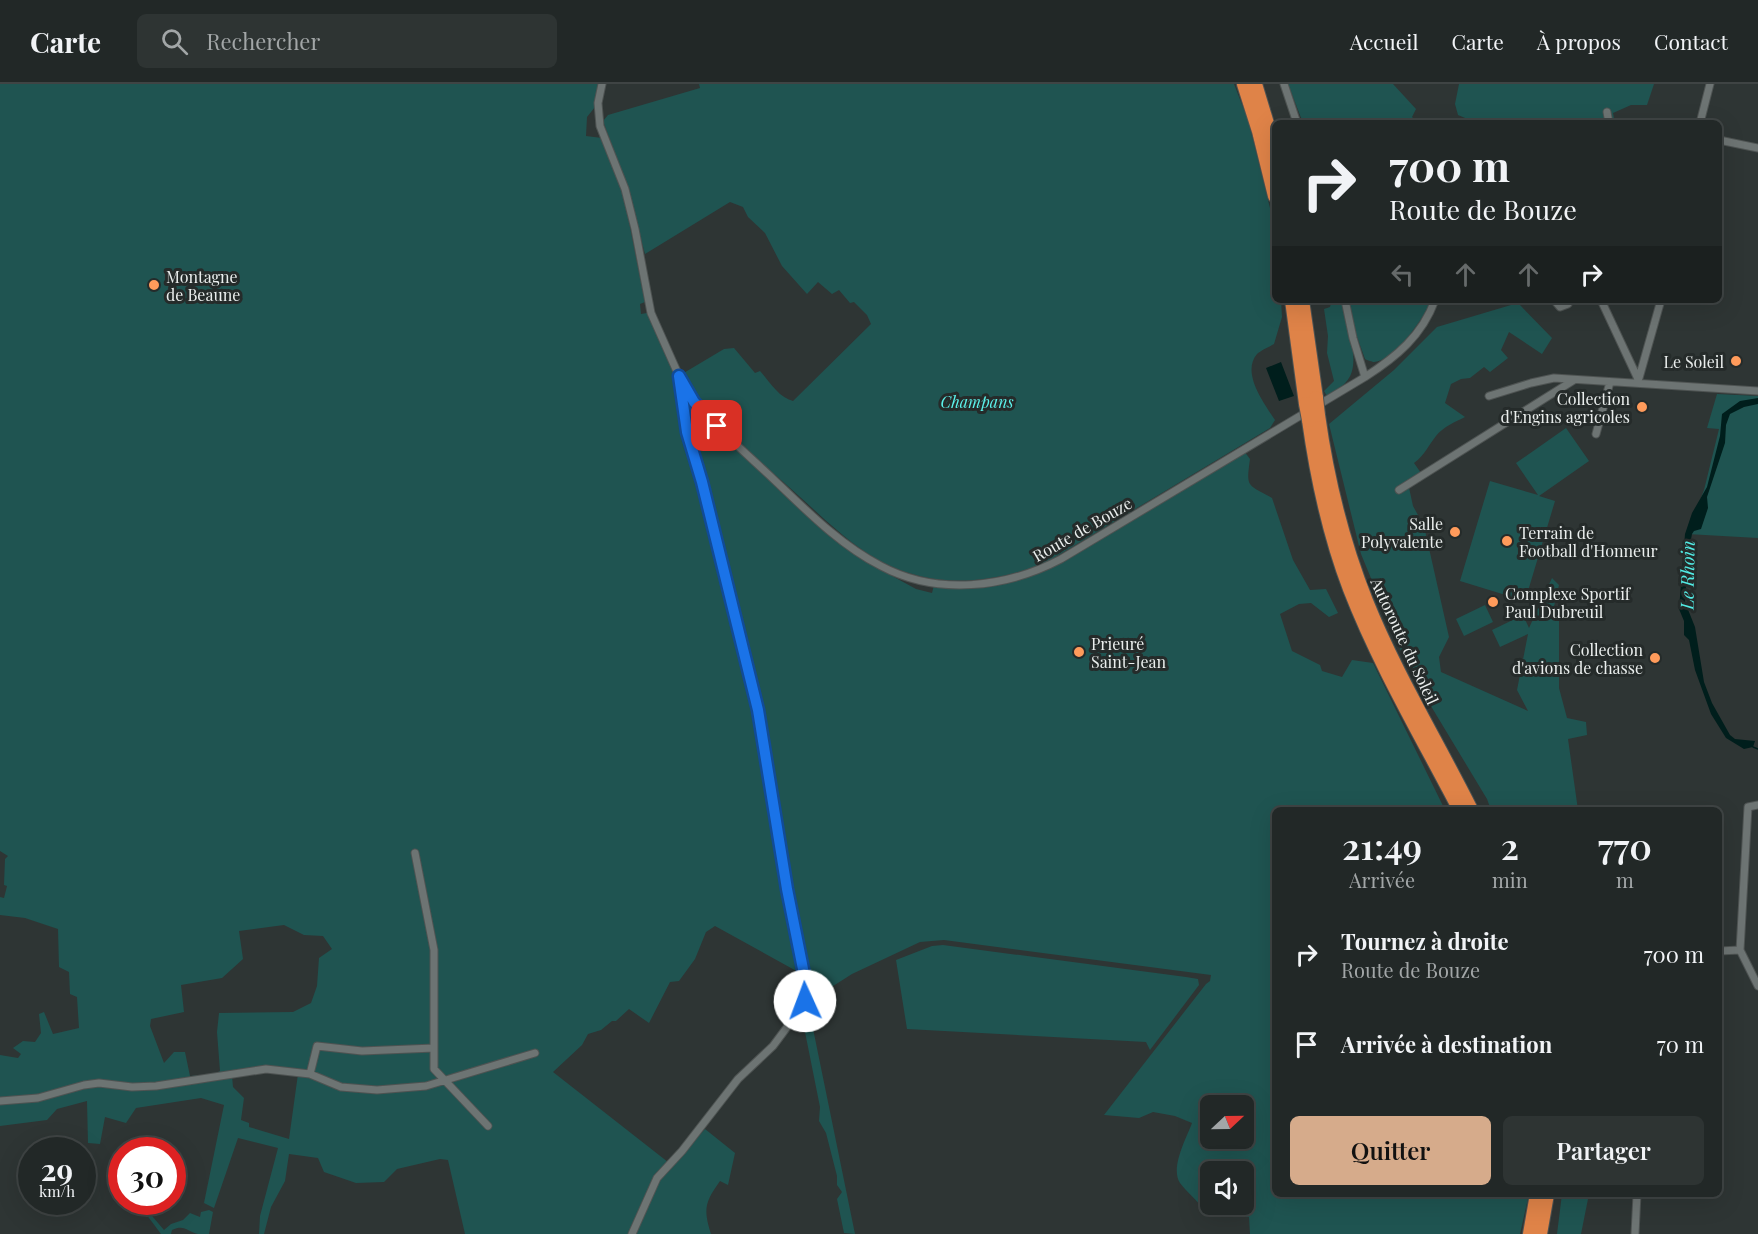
<!DOCTYPE html>
<html lang="fr">
<head>
<meta charset="utf-8">
<style>
  :root { --surface:#222827; --page:#2e3433; --text:#f1f3f6; --muted:#a2a6a7; --line:#3f4444; --accent:#d6ab8b }
  body { margin:0; font-family:"Playfair Display",serif; background:var(--page); color:var(--text); height:100vh; display:flex; flex-direction:column; font-size:22px; white-space:nowrap }
  * { box-sizing:border-box; margin:0 }
  p { font-size:20px; color:var(--muted) }
  .icon { flex:none; width:33px; height:33px; fill:none; stroke:currentColor; stroke-width:2; stroke-linecap:round; stroke-linejoin:round }
  .map { position:relative; flex:1; overflow:hidden }
  .drawer { position:absolute; left:1272px; top:723px; width:450px; height:390px; display:flex; flex-direction:column; background:var(--surface); border-radius:9px; box-shadow:0 6px 24px #0002,0 0 0 2px var(--line) }
  .drawer>* { flex:none }
  .guide { position:absolute; left:1272px; top:36px; width:450px; height:183px; border-radius:9px; box-shadow:0 6px 24px #0002,0 0 0 2px var(--line); background:#222827; color:var(--text); overflow:hidden }
  .needle { width:39px; rotate:68deg }
  .controls { position:absolute; left:1200px; top:1011px; display:grid; gap:12px }
  .controls a { display:grid; place-items:center; width:54px; height:54px; border-radius:9px; background:var(--surface); box-shadow:0 6px 24px #0002,0 0 0 2px var(--line); font-size:30px }
  .speed { position:absolute; left:18px; top:1053px; display:flex; gap:12px; font-size:30px; font-weight:700; text-align:center }
  .speed>* { display:grid; place-content:center; width:78px; height:78px; border-radius:50%; background:var(--surface); box-shadow:0 6px 24px #0002,0 0 0 2px var(--line); line-height:1 }
  .speed small { font-size:15px; font-weight:400 }
  .speed .limit { border:9px solid #d22; background:#fff; color:#111 }
  .pin { position:absolute; display:grid; place-items:center; width:51px; height:51px; color:#fff; margin:-26px; border-radius:12px; box-shadow:0 3px 9px #0006 }
  .me { position:absolute; width:66px; margin:-33px; rotate:358deg; stroke-linejoin:round; filter:drop-shadow(0 0 4px #0008) }
  .turn { display:flex; align-items:center; gap:21px; height:126px; padding:0 18px; font-size:27px }
  .turn .icon { width:78px; height:78px; stroke-width:2.5 }
  .turn b { display:block; font-size:42px; line-height:51px }
  .lanes { display:flex; align-items:center; height:57px; padding:0 18px; background:#0003; justify-content:center; gap:30px; direction:ltr }
  .lanes .off { opacity:.35 }
  .eta { display:flex; justify-content:space-evenly; align-items:center; height:102px; text-align:center }
  .eta b { font-size:36px; font-weight:600; line-height:42px }
  .cta { display:flex; gap:12px; margin-top:auto; padding:12px 18px }
  .cta a { flex:1; height:69px; border-radius:9px; background:var(--accent); color:#111; font-size:24px; font-weight:600; line-height:69px; text-align:center }
  .cta a+a { background:var(--page); color:var(--text) }
  ul { padding:0; list-style:none }
  li { display:flex; align-items:center; gap:18px; height:90px; padding:0 18px }
  li div { flex:1 }
  li b { display:block; font-size:22px }
  li em { font-style:normal }
  header { display:flex; align-items:center; gap:36px; box-sizing:border-box; height:84px; padding:0 30px; background:var(--surface); border-bottom:2px solid var(--line) }
  header strong { font-size:28px }
  nav { display:flex; gap:33px; margin-inline-start:auto; font-size:21px }
  .search { width:420px; height:54px; background:var(--page); display:flex; align-items:center; gap:15px; box-sizing:border-box; padding:0 21px; border-radius:9px; color:var(--muted); font-size:22px }
  .map>svg:first-child { display:block }
  .green { fill:#1f5451; fill-rule:evenodd }
  .water { fill:#001e1c }
  .lines { fill:none; stroke-linecap:round; stroke-linejoin:round }
  .stream { stroke:#001e1c; stroke-width:1.5 }
  .street-casing { stroke:#4e5352; stroke-width:9 }
  .highway-casing { stroke:#4e5352; stroke-width:16 }
  .street { stroke:#6d7473; stroke-width:7 }
  .highway { stroke:#df8348; stroke-width:14 }
  .highway-bridge-casing { stroke:#4e5352; stroke-width:16; stroke-linecap:butt }
  .highway-bridge { stroke:#df8348; stroke-width:14 }
  .route-casing { stroke:#114b97; stroke-width:15 }
  .route { stroke:#1a73e8; stroke-width:10 }
  .poi-dot { fill:#ff9b5b; stroke:#252b2a; stroke-width:2 }
  .labels { text-anchor:middle; dominant-baseline:central; stroke-width:6; stroke-linejoin:round; paint-order:stroke }
  .poi-label { font-size:16px; fill:#eaeeed; stroke:#252b2a; text-anchor:start }
  .park-label { font-size:16px; font-style:italic; fill:#5bf2eb; stroke:#252b2a }
  .street-label { font-size:16px; fill:#eaeeed; stroke:#252b2a }
  .water-label { font-size:18px; font-style:italic; fill:#52ebe4; stroke:#252b2a }
</style>
</head>
<body>
<header>
<strong>Carte</strong>
<div class="search"><svg class="icon" aria-label="search" viewBox="0 0 24 24"><circle cx="10" cy="10" r="6"/><path d="M15 15l6 6"/></svg>Rechercher</div>
<nav><a>Accueil</a><a>Carte</a><a>À propos</a><a>Contact</a></nav>
</header>
<div class="map">
<svg width="1758" height="1150" viewBox="0 0 1758 1150">
  <rect width="100%" height="100%" fill="#2e3534"/>
  <path class="green" d="M0,0H599L595,23L587,33L586,52L602,54L622,103L645,218L640,220L641,230L647,229L648,224L685,309L695,324L786,413L831,450L862,474L894,493L916,505L932,509L934,501C984,509 1021,498 1066,475L1244,367L1250,375C1246,404 1247,400 1272,414L1293,476L1310,506L1326,505L1338,529L1329,533L1311,519L1299,520L1280,530L1292,567L1320,581L1322,587L1342,593L1352,576L1373,579L1445,726H1275V1110H1529L1520,1150H1250L1249,1133L1205,1128C1197,1115 1188,1110 1180,1099C1170,1084 1186,1055 1192,1039L1175,1032L1153,1028L1139,1034L1104,1031L1206,900L1210,897L1211,891L944,856L920,858L852,890L819,911H813L809,894L715,842L706,848L695,875L679,897L670,898L649,939L629,925L616,937H612L601,946L588,950L582,961L553,988L673,1082L705,1045L735,1069L728,1101L720,1097C705,1118 703,1125 711,1150H465L448,1076L440,1075L397,1085L384,1098L356,1099L324,1088L318,1074L289,1070L285,1097L271,1123L264,1150H259L260,1132L278,1064L238,1054L214,1124L204,1119L224,1021L201,1014L136,1024L126,1039L105,1033L100,1060L88,1059L87,1017L57,1025L47,1036L0,1042V971L18,974L21,970L13,964L23,957L35,958L41,949L39,930L44,928L53,950L79,944L77,913L70,910L69,888L59,883L58,845L25,834L0,831V813L4,814L7,802L4,801L5,775L8,772L0,767ZM284,841L304,851L323,852L332,865L319,874L317,902L311,919L293,928L219,929L217,948L220,987L215,990L190,992L185,968H174L164,979L150,942L151,935L184,928L181,901L222,894L243,875L239,847ZM267,988L298,990L289,1055L249,1043V1039L241,1036L244,1014L233,1003L232,992ZM1210,1022H1244V1054H1210ZM1210,1088H1244V1120H1210Z
    M699,0H1234L1248,36L1272,132L1275,163V216H1281L1282,233L1274,260C1269,263 1261,266 1257,270C1241,289 1264,319 1275,336L1270,344L1047,478C986,503 921,506 864,467C832,445 804,415 774,390C742,362 699,328 682,290L724,265L734,264L755,289L760,287C769,297 779,314 793,317L871,240L867,231L854,218L850,219L839,206L832,210L818,198L807,210L782,182L765,149L748,133L743,123L730,118L645,170L625,96L603,37L608,31L700,4Z
    M1288,0H1393L1416,25L1412,33L1418,39H1303Z
    M1459,0H1654L1647,21H1631L1613,29L1615,39H1477L1458,31L1455,20Z
    M1332,216H1342C1346,238 1363,281 1346,298C1341,304 1333,308 1327,312L1324,307L1334,297L1327,269L1328,252L1324,225L1330,223Z
    M1349,216H1432C1424,233 1395,277 1374,278C1373,278 1367,276 1365,275L1356,250Z
    M1511,221H1520L1552,254L1542,270L1509,248L1501,266L1508,274L1490,288L1484,283L1470,294L1461,295L1451,300L1445,319L1465,333C1455,338 1443,343 1436,352C1428,362 1425,371 1414,379L1421,389L1408,399L1413,422L1424,442L1449,553L1439,573L1441,588L1528,627L1517,606L1528,550L1500,563L1492,546L1523,531L1529,544L1552,494L1559,501L1552,531L1559,535V604L1567,634L1586,638L1587,651L1568,655L1578,726H1491L1487,715L1408,584L1361,470L1329,340L1394,286L1437,243Z
    M1717,310L1758,312V454L1687,450L1704,406L1719,345L1707,344Z
    M1566,344L1589,377L1539,412L1555,417L1525,517L1460,497L1490,397L1538,411L1516,379Z
    M1485,521L1493,538L1464,552L1456,535Z
    M943,861L1186,893L1198,895L1199,901L1150,966L1146,958L907,945L896,876L932,862Z
    M806,920L810,930L855,1150L844,1149L837,1115L842,1108L837,1101V1092L826,1049L819,1037L820,1023L802,933L799,930Z
    M1562,1110H1589L1581,1150H1557Z
    M137,1119H141L164,1146L171,1140L183,1136L190,1129L200,1133L201,1128L209,1126L213,1128L209,1150C205,1150 201,1150 198,1150C187,1148 185,1140 172,1146L171,1150H161L146,1130L133,1126Z"/>
  <path class="water" d="M1281,278L1294,312L1279,317L1266,284Z
    M1758,314V320L1744,323L1730,330L1726,341L1725,359L1707,413L1708,424L1701,445L1694,447L1692,450L1688,471L1685,518L1695,543L1704,598L1712,619L1730,651L1735,655L1755,657L1753,663L1744,665L1726,654L1711,630L1695,586L1689,556L1684,551V537L1679,525L1685,450L1692,429L1707,403L1720,352L1722,330L1740,317Z"/>
  <g class="lines">
    <path class="stream" d="M1753,663L1758,665"/>
    <g class="street-casing">
      <path id="street" d="M602,0L598,19L600,42L625,105L635,145L651,229L679,292L687,348L702,398L758,626L787,805L806,905V913L802,923L773,962L738,995L682,1067L657,1094L632,1150
        M1284,0L1297,39
        M1607,28L1609,39
        M1700,39L1710,0
        M1719,56L1758,64
        M1345,216L1353,254L1365,293
        M1554,216L1560,223L1568,220L1570,216
        M1601,216L1638,295
        M1639,294L1661,216
        M682,297C704,334 737,361 768,390C803,423 838,460 881,482C937,512 1006,504 1061,475L1365,293C1396,273 1422,252 1435,216
        M1489,312L1531,299L1554,294L1758,307
        M1596,350L1610,298
        M1399,406L1574,296
        M1758,721L1748,723L1740,866L1758,902
        M415,769L434,866V985L488,1042
        M1719,867L1740,866
        M310,990L317,962L362,967L434,964
        M0,1017L38,1014L84,1001L99,999L132,1003L156,1002L266,985L310,990L341,1003L377,1006L426,1002L535,969
        M1635,1150L1637,1110"/>
    </g>
    <g class="highway-casing">
      <path id="highway" d="M1244,0L1259,47L1275,112
        M1255,0L1275,66
        M1292,216L1306,320
        M1302,216L1316,314
        M1318,331C1327,395 1342,457 1366,517C1395,589 1436,656 1471,726
        M1309,336C1317,393 1329,450 1350,505C1380,582 1422,653 1460,726
        M1530,1150L1537,1110
        M1540,1150L1547,1110"/>
    </g>
    <use href="#street" class="street"/>
    <use href="#highway" class="highway"/>
    <g class="highway-bridge-casing">
      <path id="highway-bridge" d="M1316,314L1318,331
        M1306,320L1309,336"/>
    </g>
    <use href="#highway-bridge" class="highway-bridge"/>
  </g>
  <g class="lines">
    <g class="route-casing">
      <path id="route" d="M717,342L694,318L679,292L687,348L702,398L758,626L787,805L804,890L806,905L805,917"/>
    </g>
    <use href="#route" class="route"/>
  </g>
  <g class="poi-dot">
    <circle cx="154" cy="201" r="6"/>
    <circle cx="1736" cy="277" r="6"/>
    <circle cx="1642" cy="323" r="6"/>
    <circle cx="1455" cy="448" r="6"/>
    <circle cx="1507" cy="457" r="6"/>
    <circle cx="1493" cy="518" r="6"/>
    <circle cx="1079" cy="568" r="6"/>
    <circle cx="1655" cy="574" r="6"/>
  </g>
  <g class="labels">
    <g class="poi-label">
      <text x="166" y="192">Montagne<tspan x="166" dy="18">de Beaune</tspan></text>
      <text x="1724" y="277" text-anchor="end">Le Soleil</text>
      <text x="1630" y="314" text-anchor="end">Collection<tspan x="1630" dy="18">d'Engins agricoles</tspan></text>
      <text x="1443" y="439" text-anchor="end">Salle<tspan x="1443" dy="18">Polyvalente</tspan></text>
      <text x="1519" y="448">Terrain de<tspan x="1519" dy="18">Football d'Honneur</tspan></text>
      <text x="1505" y="509">Complexe Sportif<tspan x="1505" dy="18">Paul Dubreuil</tspan></text>
      <text x="1091" y="559">Prieuré<tspan x="1091" dy="18">Saint-Jean</tspan></text>
      <text x="1643" y="565" text-anchor="end">Collection<tspan x="1643" dy="18">d'avions de chasse</tspan></text>
    </g>
    <g class="park-label">
      <text x="977" y="317">Champans</text>
    </g>
    <g class="street-label">
      <text transform="translate(1082 445) rotate(-30)">Route de Bouze</text>
      <text transform="translate(1405 557) rotate(65)">Autoroute du Soleil</text>
    </g>
    <g class="water-label">
      <text transform="translate(1687 491) rotate(-89)">Le Rhoin</text>
    </g>
  </g>
</svg>
<div class="controls">
<a><svg class="needle" viewBox="-14 -14 28 28"><path d="M0-13l5 13h-10z" fill="#e53935"/><path d="M0 13l5-13h-10z" fill="#a2a6a7"/></svg></a>
<a><svg class="icon" aria-label="sound" viewBox="0 0 24 24"><path d="M4 9h4l5-4v14l-5-4H4zM17 9q2 3 0 6"/></svg></a>
</div>
<div class="speed"><div>29<small>km/h</small></div><div class="limit">30</div></div>
<div class="pin" style="left:717px;top:342px;background:#d93025"><svg class="icon" aria-label="arrive" viewBox="0 0 24 24"><path d="M6 21V4h12l-3 4 3 4H6"/></svg></div>
<svg class="me" style="left:805px;top:917px" viewBox="-20 -20 40 40"><circle r="19" fill="#fff"/><path d="M0-13L10 11 0 6-10 11z" fill="#1a73e8"/></svg>
<div class="guide">
<div class="turn"><svg class="icon" aria-label="right" viewBox="0 0 24 24"><path d="M7 20v-9h11M14 6l5 5-5 5"/></svg><div><b>700 m</b>Route de Bouze</div></div>
<div class="lanes"><svg class="icon off" aria-label="left" viewBox="0 0 24 24"><path d="M17 20v-9H6M10 6l-5 5 5 5"/></svg><svg class="icon off" aria-label="ahead" viewBox="0 0 24 24"><path d="M12 20V5M6 11l6-6 6 6"/></svg><svg class="icon off" aria-label="ahead" viewBox="0 0 24 24"><path d="M12 20V5M6 11l6-6 6 6"/></svg><svg class="icon" aria-label="right" viewBox="0 0 24 24"><path d="M7 20v-9h11M14 6l5 5-5 5"/></svg></div>
</div>
<section class="drawer">
<div class="eta">
<div><b>21:49</b><p>Arrivée</p></div>
<div><b>2</b><p>min</p></div>
<div><b>770</b><p>m</p></div>
</div>
<ul>
<li><svg class="icon" aria-label="right" viewBox="0 0 24 24"><path d="M7 20v-9h11M14 6l5 5-5 5"/></svg><div><b>Tournez à droite</b><p>Route de Bouze</p></div><em>700 m</em></li>
<li><svg class="icon" aria-label="arrive" viewBox="0 0 24 24"><path d="M6 21V4h12l-3 4 3 4H6"/></svg><div><b>Arrivée à destination</b></div><em>70 m</em></li>
</ul>
<div class="cta"><a>Quitter</a><a>Partager</a></div>
</section>
</div>
</body>
</html>
